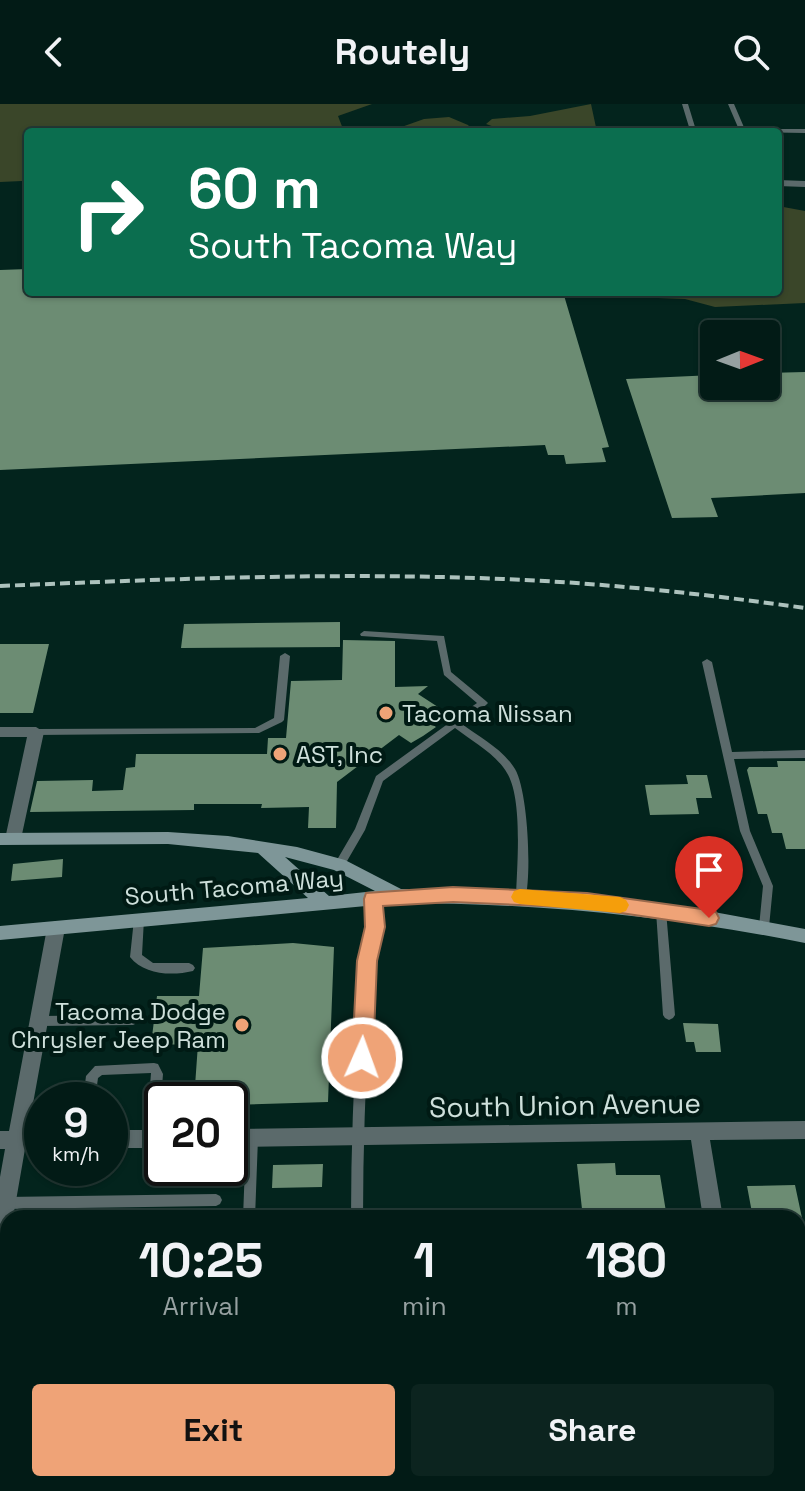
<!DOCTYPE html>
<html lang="en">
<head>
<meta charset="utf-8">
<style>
  :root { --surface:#021b16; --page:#0c241f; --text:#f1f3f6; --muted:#96a1a1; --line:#233935; --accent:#efa377 }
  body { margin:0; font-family:"Space Grotesk",sans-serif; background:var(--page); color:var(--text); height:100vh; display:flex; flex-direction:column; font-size:30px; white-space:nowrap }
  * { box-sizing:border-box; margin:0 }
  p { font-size:26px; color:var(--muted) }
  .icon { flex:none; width:44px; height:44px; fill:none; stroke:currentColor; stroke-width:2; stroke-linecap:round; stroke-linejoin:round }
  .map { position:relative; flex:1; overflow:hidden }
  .drawer { position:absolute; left:0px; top:1106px; width:806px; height:282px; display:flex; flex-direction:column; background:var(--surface); border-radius:24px 24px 0 0; box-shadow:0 2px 6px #0004,0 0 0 2px var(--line) }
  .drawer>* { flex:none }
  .guide { position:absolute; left:24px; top:24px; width:758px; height:168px; border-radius:8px; box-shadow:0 2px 6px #0004,0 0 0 2px var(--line); background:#0b6e4f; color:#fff; overflow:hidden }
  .needle { width:52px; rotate:89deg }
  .fabs { position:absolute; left:700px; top:216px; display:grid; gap:16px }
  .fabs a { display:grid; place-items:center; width:80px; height:80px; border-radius:8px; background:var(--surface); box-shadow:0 2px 6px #0004,0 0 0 2px var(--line); font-size:40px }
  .speed { position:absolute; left:24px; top:978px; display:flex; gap:16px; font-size:40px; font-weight:700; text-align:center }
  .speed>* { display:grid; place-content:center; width:104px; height:104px; border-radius:50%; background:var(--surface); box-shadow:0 2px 6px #0004,0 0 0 2px var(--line); line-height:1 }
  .speed small { font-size:20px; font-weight:400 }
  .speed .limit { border:4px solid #111; border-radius:12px; background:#fff; color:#111 }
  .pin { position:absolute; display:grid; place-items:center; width:68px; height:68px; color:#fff; margin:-82px -34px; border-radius:50% 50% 50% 0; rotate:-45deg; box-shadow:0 0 8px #0007 }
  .pin .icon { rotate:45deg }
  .me { position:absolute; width:88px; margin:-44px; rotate:2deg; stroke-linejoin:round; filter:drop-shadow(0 0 6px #0008) }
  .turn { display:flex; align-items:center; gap:28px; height:168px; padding:0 32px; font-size:36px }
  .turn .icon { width:104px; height:104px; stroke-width:2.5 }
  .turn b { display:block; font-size:56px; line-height:68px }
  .eta { display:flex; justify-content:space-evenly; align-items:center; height:136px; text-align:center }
  .eta b { font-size:48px; font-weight:600; line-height:56px }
  .cta { display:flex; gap:16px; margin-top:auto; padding:16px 32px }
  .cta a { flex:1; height:92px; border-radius:8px; background:var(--accent); color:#111; font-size:32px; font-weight:600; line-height:92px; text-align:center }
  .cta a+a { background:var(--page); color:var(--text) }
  header { display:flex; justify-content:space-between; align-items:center; height:104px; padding:0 32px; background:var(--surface); font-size:36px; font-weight:600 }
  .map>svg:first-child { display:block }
  .green { fill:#3a4629 }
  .building { fill:#6c8c73 }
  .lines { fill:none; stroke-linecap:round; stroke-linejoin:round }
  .lane { fill:#5b6a6b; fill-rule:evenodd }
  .street { fill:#5b6a6b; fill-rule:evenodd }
  .secondary { fill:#7e9698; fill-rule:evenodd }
  .rail { stroke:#adc2bd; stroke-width:4; stroke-dasharray:10 5; stroke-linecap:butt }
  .route { fill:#efa377; stroke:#9b6a4d; stroke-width:2 }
  .slow { fill:#f59e0b }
  .poi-dot { fill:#efa377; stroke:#001a14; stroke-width:3 }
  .labels { text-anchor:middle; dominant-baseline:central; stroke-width:8; stroke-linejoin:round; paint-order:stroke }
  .poi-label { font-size:24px; fill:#cee0db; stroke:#001a14; text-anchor:start }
  .street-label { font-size:24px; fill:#cee0db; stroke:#001a14 }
  .near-street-label { font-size:28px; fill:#cee0db; stroke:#001a14 }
</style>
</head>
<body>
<header><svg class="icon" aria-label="back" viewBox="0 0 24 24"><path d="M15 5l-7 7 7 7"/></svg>Routely<svg class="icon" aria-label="search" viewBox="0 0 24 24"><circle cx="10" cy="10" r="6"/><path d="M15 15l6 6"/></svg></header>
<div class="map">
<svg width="805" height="1387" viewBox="0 0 805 1387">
  <rect width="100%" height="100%" fill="#03241d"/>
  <path class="green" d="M0,0H372L338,12L343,25L351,28H28V65L22,77L0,78Z
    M591,0L597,28H504L506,27L486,20L492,15L530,12Z
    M449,13L468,21L474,28H372L393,26L424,15Z
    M778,102L805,107V199L715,203L685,195L631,193L615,188H778Z"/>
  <path class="building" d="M28,165V188H563L609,343L602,344L606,358L566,360L564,351H548L545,341L0,366V166Z
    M805,268V389L711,394L718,413L672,414L626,275L714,271V282H766V269Z
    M340,518V543L181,544L184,520Z
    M343,536L395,537V583L428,582L418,590L438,603L424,614L436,623L423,632L411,639L399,631L337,678L336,724H308L309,703L261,704L262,700H194V706L30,708L37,677L93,676L92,687L123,686L126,664L135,663L136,650H267L268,634H286L291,577L342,576Z
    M0,540H49L33,609H0Z
    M777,657H805V745H786L782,729H772L767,710H758L747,666L749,663H778Z
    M686,671H707L712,694H696L699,710L650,711L645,681L688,680Z
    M63,755L62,773L11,777L13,760Z
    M293,839L334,843L328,998L230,1001V996H194L198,940L151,941L157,892H199L203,844Z
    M683,919L718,920L721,948H696L694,938H686Z
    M615,1059L616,1071H660L667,1114H583L577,1060Z
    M323,1060L322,1083L272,1084L273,1061Z
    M795,1081L802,1114H753L747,1082Z"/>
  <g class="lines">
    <path class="lane" d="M682,0H688L695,23L690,28H683L689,23Z
      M728,0H734L746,28H740Z
      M755,25H805V29L753,28V26Z
      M364,527L444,532L451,568L486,597L488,599L486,601L462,620C479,633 503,645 515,665C528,687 532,771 525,796H517L516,793C517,762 523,695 507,669C496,650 472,637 455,624L383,677L365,726L343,764H335L334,761L355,725L376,672L449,619L450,616L454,615L477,599L444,571L437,537L361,532L360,530Z
      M285,549L290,552L284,616L282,618L259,629L36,631L31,628L36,625L255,624L274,614L280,552Z
      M707,555L712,558L732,648L805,646V654L734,655L750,727L773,782L769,823L768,826L764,827L760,826L759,823L763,782L740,727L702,558Z
      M373,791L377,792L378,795C380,828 372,860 370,893C366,967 363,1040 363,1114H351C351,1040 354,966 359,893C361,860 369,828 368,795L369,792Z
      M661,803L665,804L666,807L675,911L673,914L669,916L665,914L663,911L656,807L657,804Z
      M139,811L143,812L144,815L142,851L153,859H189L193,861L195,864L193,867C172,872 144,871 130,853L134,815L135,812Z
      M133,911L137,913L139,916L137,919L133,921L39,922L35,920L33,917L35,914L39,912Z
      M154,959L158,960L163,970L158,1035L156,1039L152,1040L148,1039L146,1035L151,969L102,971L98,974L95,996H83L86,972L95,962Z
      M252,1029L256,1030L258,1034L255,1114H243L246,1034L248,1030Z
      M216,1090L220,1092L222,1096L220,1100L216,1102L5,1105L0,1102L1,1095L5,1093Z
      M0,1172H8V1184H0Z
      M0,1199H8V1211H0Z
      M240,1380H254L253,1387H239Z
      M299,1380H313V1387H299Z
      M385,1380H399V1387H385Z
      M507,1380H521V1387H507Z
      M601,1380H615V1387H601Z"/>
    <path class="street" d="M778,76L805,77V83L778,82Z
      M0,623H36L44,628L21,735L19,739H7L5,735L27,633H0Z
      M56,817L62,819L65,824L28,1027H42V1045H25L13,1114H8V1132L0,1137V1073L5,1045H0V1027H9L47,824L50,819Z
      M805,1017V1035L710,1036L723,1114H703L691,1036L230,1043V1025Z
      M110,1026H162V1044H110Z"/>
    <path class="secondary" d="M168,728L228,732L297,743L345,756L401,785L501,787L603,794L703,806L805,825V839C670,812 536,799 398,799L0,836V822L308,794L258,749L168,740L0,741V729ZM285,753L334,766L375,787L329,792Z"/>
    <path class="rail" d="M0,482C168,475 335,468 503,475C604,479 705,490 805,504"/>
  </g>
  <path class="route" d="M453,783L587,789L709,806L716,808L719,814L716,820L709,822L587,804L453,798L383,802L385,823L377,857L373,954L370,960L362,963L355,960L352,954L357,857L365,823L364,795L366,789Z"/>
  <path class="slow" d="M520,785L620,793L626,796L629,801L626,807L620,809L520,800L514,798L511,793L514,787Z"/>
  <g class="poi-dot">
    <circle cx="386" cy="609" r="8"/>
    <circle cx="280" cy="650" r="8"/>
    <circle cx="242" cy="921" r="8"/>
  </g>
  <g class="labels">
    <g class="poi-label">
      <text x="402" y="609">Tacoma Nissan</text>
      <text x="296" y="650">AST, Inc</text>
      <text x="226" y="907" text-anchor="end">Tacoma Dodge<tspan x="226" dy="28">Chrysler Jeep Ram</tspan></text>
    </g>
    <g class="street-label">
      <text transform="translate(234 783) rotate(-5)">South Tacoma Way</text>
    </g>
    <g class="near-street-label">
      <text transform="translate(565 1001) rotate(-1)">South Union Avenue</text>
    </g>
  </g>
</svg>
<div class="fabs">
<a><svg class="needle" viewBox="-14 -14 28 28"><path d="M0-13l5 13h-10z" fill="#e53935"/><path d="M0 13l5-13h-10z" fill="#96a1a1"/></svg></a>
</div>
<div class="speed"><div>9<small>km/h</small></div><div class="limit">20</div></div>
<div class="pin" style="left:709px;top:814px;background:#d93025"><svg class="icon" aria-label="arrive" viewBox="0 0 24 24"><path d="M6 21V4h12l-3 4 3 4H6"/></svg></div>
<svg class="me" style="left:362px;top:954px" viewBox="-20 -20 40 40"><circle r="17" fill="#efa377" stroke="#fff" stroke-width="3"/><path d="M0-11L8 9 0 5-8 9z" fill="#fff"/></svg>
<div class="guide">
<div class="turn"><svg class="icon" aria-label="right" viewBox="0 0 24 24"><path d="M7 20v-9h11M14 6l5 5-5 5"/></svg><div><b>60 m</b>South Tacoma Way</div></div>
</div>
<section class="drawer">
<div class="eta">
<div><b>10:25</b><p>Arrival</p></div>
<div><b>1</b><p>min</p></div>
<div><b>180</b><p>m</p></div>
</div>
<div class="cta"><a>Exit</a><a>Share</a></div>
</section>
</div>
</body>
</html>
